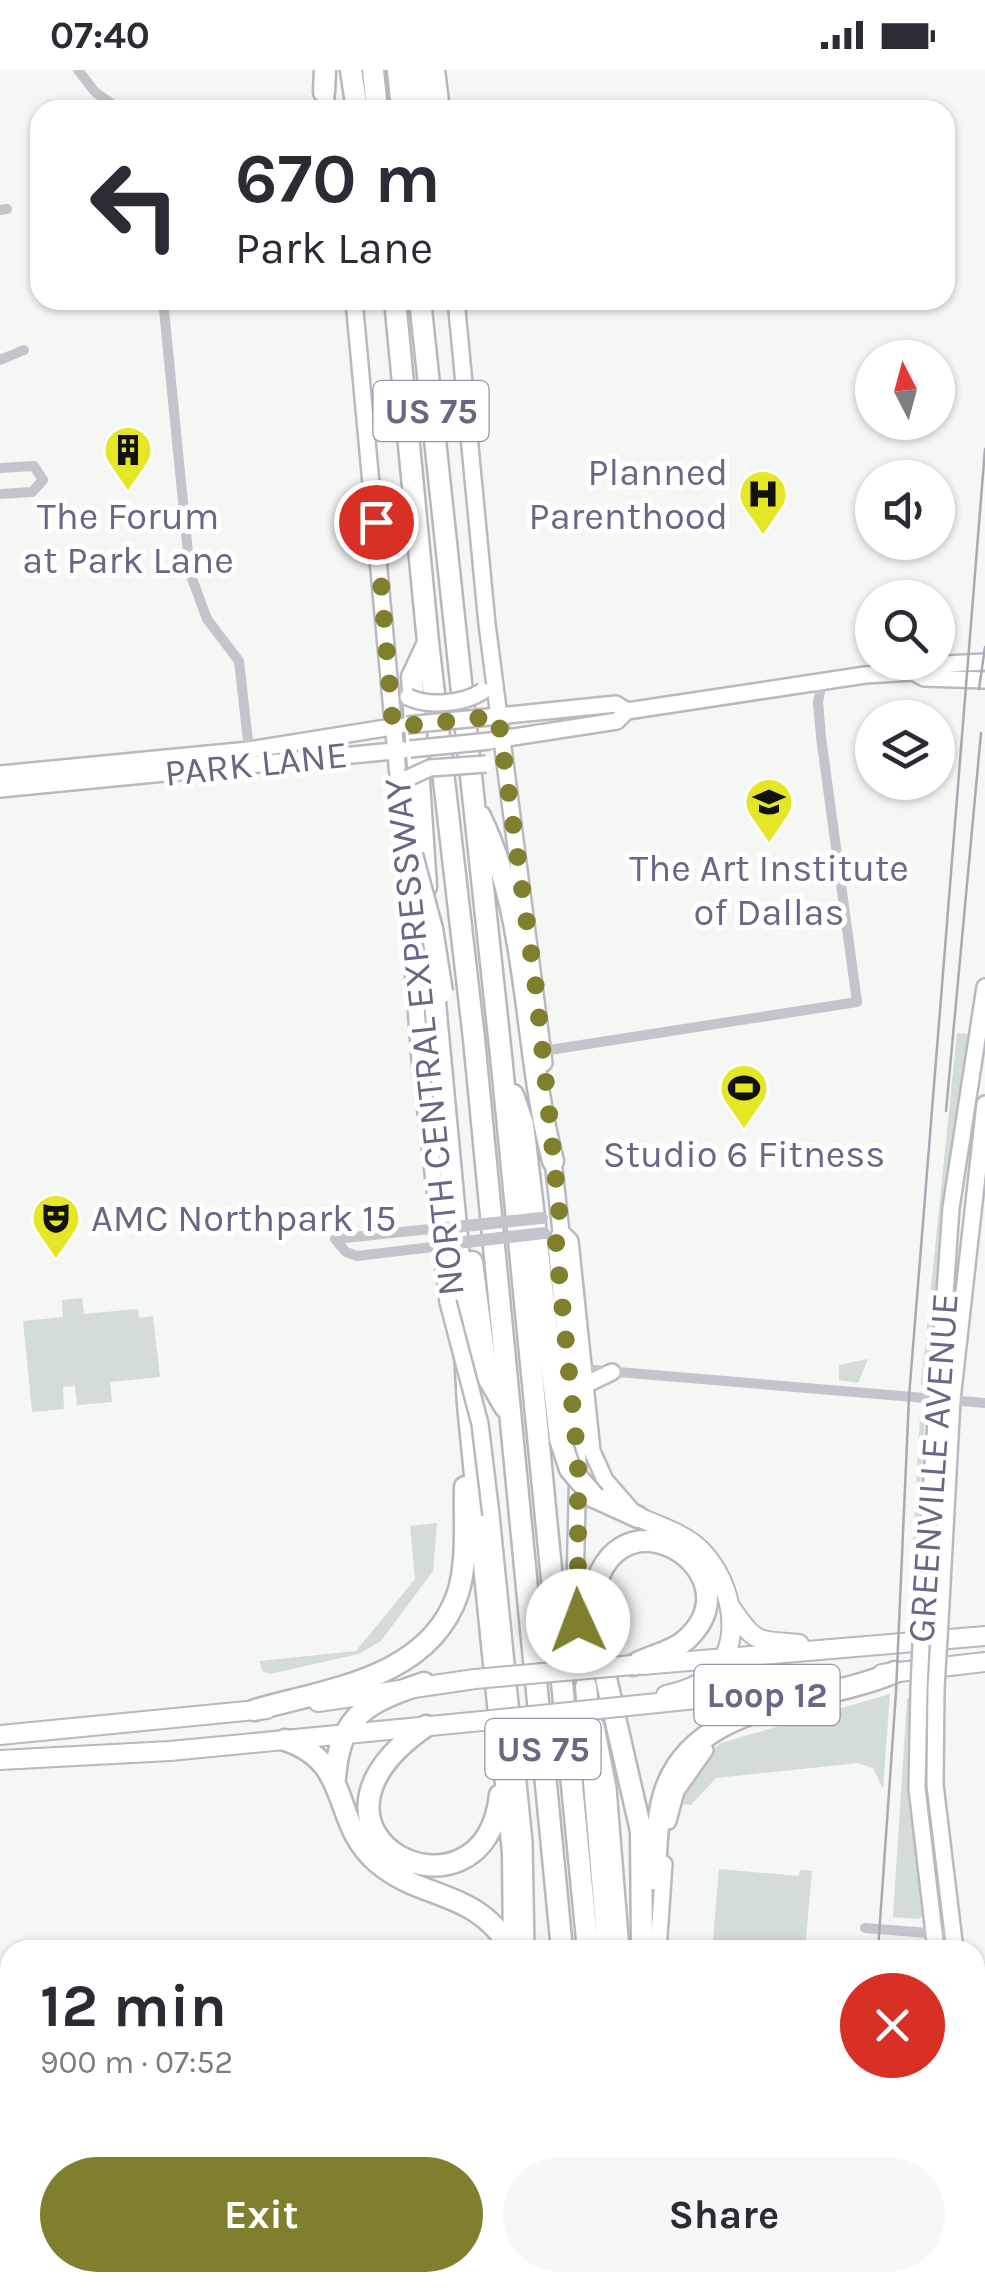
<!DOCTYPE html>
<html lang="en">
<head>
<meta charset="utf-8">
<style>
  :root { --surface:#fff; --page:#f7f7f7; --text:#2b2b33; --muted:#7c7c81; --accent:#7f7f2d }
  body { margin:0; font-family:Karla,sans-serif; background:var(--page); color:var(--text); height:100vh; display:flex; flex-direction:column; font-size:38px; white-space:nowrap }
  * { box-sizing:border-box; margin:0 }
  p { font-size:32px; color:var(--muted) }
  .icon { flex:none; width:55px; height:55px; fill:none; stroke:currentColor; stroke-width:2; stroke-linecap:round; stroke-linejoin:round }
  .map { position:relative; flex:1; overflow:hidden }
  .side { position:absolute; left:0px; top:1870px; width:985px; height:352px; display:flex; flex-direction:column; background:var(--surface); border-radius:30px 30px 0 0; box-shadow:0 2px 8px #0004 }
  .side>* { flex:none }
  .hud { position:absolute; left:30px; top:30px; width:925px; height:210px; border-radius:30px; box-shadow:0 2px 8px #0004; background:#fff; color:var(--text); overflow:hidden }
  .needle { width:65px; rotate:354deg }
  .controls { position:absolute; left:855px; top:270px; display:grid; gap:20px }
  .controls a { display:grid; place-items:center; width:100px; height:100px; border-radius:50%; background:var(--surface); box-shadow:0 2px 8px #0004; font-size:50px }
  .pin { position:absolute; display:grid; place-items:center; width:85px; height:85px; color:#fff; margin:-42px; border:5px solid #fff; border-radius:50%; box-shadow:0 2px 10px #0007 }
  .me { position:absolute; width:110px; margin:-55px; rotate:358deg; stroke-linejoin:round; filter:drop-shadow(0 0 8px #0008) }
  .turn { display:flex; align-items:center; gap:35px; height:210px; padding:0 40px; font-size:45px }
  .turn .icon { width:130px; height:130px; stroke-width:2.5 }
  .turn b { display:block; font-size:70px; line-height:85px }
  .round { display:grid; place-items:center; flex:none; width:105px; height:105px; border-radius:52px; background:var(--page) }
  .overview { display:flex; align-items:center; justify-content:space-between; height:170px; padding:0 40px }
  h1 { font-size:60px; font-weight:700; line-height:75px }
  .primary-button { display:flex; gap:20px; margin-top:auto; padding:20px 40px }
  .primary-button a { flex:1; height:115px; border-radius:60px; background:var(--accent); color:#fff; font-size:40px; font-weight:700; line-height:115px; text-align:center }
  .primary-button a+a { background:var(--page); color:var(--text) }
  .status { display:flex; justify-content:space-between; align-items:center; height:70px; padding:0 50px; background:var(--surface); direction:ltr }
  .status svg { height:28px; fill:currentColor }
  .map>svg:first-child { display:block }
  .green { fill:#d3dcd6 }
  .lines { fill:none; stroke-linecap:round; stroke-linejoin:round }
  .secondary-casing { stroke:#bab9c1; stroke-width:20 }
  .primary-casing { stroke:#b9b7bf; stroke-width:22 }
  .motorway-casing { stroke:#b8b7bd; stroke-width:25 }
  .minor { stroke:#c6c4cb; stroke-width:10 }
  .secondary { stroke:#fff; stroke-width:15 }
  .primary { stroke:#fff; stroke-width:18 }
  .motorway { stroke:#fff; stroke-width:20 }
  .tram { stroke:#aba8b3; stroke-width:2.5 }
  .secondary-bridge-casing { stroke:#bab9c1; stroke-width:20; stroke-linecap:butt }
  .primary-bridge-casing { stroke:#b9b7bf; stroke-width:22; stroke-linecap:butt }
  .motorway-bridge-casing { stroke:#b8b7bd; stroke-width:25; stroke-linecap:butt }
  .tertiary-bridge { stroke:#c6c4cb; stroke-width:12 }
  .secondary-bridge { stroke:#fff; stroke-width:15 }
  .primary-bridge { stroke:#fff; stroke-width:18 }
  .motorway-bridge { stroke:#fff; stroke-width:20 }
  .route { stroke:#7f7f2d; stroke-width:18; stroke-dasharray:0 32.4 }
  .labels { text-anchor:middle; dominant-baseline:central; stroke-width:10; stroke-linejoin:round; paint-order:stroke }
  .shield { fill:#fff; stroke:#9893aa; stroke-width:2.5 }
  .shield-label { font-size:35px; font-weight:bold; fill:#6c6585 }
  .poi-label { font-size:38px; fill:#6c6585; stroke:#fff }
  .street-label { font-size:38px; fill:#6c6585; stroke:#fff }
</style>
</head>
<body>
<div class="status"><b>07:40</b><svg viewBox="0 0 49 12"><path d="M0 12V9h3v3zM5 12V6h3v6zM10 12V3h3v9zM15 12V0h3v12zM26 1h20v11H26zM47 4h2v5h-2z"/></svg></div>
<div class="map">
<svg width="985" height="2221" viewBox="0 0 985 2221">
  <rect width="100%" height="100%" fill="#f4f7f4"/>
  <path class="green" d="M957,963L969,964L945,1125L929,1313L921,1315Z
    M82,1228L84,1244L138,1239L139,1248L153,1246L160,1307L110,1312L112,1332L77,1335L75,1316L63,1317L64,1339L32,1342L23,1251L63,1247L62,1230Z
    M868,1289L858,1313L839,1310V1295Z
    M920,1346H925L914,1548L909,1547Z
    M437,1453L433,1501L381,1571L359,1584L270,1604L262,1601L260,1591L356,1581L415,1509L410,1456Z
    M890,1624L883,1719L873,1698L858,1693L716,1708L691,1735L678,1734L708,1683L721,1673Z
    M911,1628L909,1724L926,1845L918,1849L893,1847L907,1629Z
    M719,1799L799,1806L800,1800L812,1801L805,1880H712Z"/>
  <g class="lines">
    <g class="secondary-casing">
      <path id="secondary" d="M323,14L328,40
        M354,230L402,749
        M456,230L487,554L544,993
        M913,602L926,595L985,592
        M489,647L616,634L627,641
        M494,670L617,651L627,641L865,605L913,602L924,608L985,610
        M0,704L249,680L398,656
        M0,719L404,680
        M404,777L420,990L448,1232
        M552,1081L561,1162L556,1174L578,1390L575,1518L585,1609
        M561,1162L570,1171L592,1381L605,1410L632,1441
        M583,1316L612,1302
        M491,1445L524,1772L526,1880
        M940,1551L952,1330L985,1034
        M922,1552L951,1138L985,917
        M936,1618L935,1715L955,1880
        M919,1619L917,1718L936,1880
        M596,1656L608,1718L621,1880
        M668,1751L676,1721L705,1680
        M658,1880L664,1794
        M0,2106L10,2107
        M0,2123L10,2124
        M270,2212L281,2221
        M297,2212L308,2221
        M551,2212L552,2221
        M661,2212L662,2221
        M921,2221L922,2212
        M942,2221V2212"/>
    </g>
    <g class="primary-casing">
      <path id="primary" d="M638,1447C657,1455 678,1462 694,1474C728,1501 747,1566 715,1601C703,1615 684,1621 666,1625
        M732,1539C756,1575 758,1570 799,1574
        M642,1595L985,1566
        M882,1604L985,1592
        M318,1632L475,1609
        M638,1635L812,1617
        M0,1665L267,1639
        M0,1690L170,1681L482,1651"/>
    </g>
    <g class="motorway-casing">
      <path id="motorway" d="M351,0L357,40
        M373,0L377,40
        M398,0L402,40
        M418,0L419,40
        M434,0L439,40
        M324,22L325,0
        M395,230L428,572L474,969L562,1880
        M420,230L502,995L588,1880
        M402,738L412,785
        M480,746C531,851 523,979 553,1091
        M426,817L412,607L427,575
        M432,901L461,1210L468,1335L513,1783L514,1880
        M513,1025L523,1054L560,1369
        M472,1192L487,1306L505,1337
        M594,1427L638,1447
        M633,1595C651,1585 672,1583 688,1568C761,1498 602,1403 591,1543L641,1761L642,1880
        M586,1616L608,1880
        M255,1640C329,1619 430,1608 458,1523C468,1490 464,1452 465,1417
        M426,1656C268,1765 484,1869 500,1725
        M285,1670C354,1692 330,1753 378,1793C423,1831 475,1818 512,1880
        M335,1708C340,1644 368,1632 424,1613
        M654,1809C657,1781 656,1751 664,1724C693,1629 820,1635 895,1602
        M574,2212L575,2221
        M595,2212L596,2221
        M620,2212V2221
        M643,2212V2221"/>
    </g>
    <path class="minor" d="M78,0L95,22L121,40
      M0,140L7,139
      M163,230L190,503L207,549L239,591L249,680
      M0,290L24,280
      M0,398L34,396L43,410L32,422L0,424
      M543,981L857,932L821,667L818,632L822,611
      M335,1169L346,1182L357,1186L441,1176
      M335,1169L439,1158
      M582,1299L985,1333
      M865,1858L953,1865
      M0,2209L10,2208
      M137,2212L149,2221
      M158,2212L172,2221
      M19,2221L89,2212"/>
    <use href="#secondary" class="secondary"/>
    <use href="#primary" class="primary"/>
    <use href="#motorway" class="motorway"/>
    <path class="tram" d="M979,619L985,577
      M946,1041L981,663
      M878,1880L896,1622L909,1327L985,379
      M850,2221L851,2212"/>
    <g class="secondary-bridge-casing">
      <path id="secondary-bridge" d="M408,627C428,637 464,634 483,621
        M407,655L489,647
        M410,679L490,671
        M408,708L430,698L486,694
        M448,1232L480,1354L491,1445
        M936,1618L940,1551
        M919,1619L922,1552"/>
    </g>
    <g class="primary-bridge-casing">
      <path id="primary-bridge" d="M475,1609L633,1595
        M482,1651L638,1635"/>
    </g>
    <g class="motorway-bridge-casing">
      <path id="motorway-bridge" d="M412,785L432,859L442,922
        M560,1369L570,1399L594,1427"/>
    </g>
    <path class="tertiary-bridge" d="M446,1158L542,1148
      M448,1174L544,1163"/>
    <use href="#secondary-bridge" class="secondary-bridge"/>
    <use href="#primary-bridge" class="primary-bridge"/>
    <use href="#motorway-bridge" class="motorway-bridge"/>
  </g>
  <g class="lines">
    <path class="route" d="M376,452L393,657L498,646L536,918L560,1149L556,1174L578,1390V1551"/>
  </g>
  <defs>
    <g id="building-pin" transform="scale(2.5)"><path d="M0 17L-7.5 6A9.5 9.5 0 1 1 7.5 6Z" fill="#e5e625" stroke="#fff"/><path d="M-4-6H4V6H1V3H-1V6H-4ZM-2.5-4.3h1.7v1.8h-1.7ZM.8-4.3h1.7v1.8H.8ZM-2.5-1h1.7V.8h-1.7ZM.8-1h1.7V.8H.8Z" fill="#111"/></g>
    <g id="hospital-pin" transform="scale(2.5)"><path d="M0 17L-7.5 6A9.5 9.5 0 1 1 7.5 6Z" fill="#e5e625" stroke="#fff"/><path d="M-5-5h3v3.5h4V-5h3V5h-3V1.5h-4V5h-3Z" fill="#111"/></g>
    <g id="university-pin" transform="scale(2.5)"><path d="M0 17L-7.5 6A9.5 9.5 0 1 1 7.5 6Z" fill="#e5e625" stroke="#fff"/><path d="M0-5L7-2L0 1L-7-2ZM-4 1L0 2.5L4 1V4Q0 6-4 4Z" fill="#111"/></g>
    <g id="stadium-pin" transform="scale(2.5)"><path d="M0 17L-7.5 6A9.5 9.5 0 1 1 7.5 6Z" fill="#e5e625" stroke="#fff"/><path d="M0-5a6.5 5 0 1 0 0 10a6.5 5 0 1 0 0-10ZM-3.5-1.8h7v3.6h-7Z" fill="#111"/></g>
    <g id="theatre-pin" transform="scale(2.5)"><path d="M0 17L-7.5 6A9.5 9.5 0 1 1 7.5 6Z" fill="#e5e625" stroke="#fff"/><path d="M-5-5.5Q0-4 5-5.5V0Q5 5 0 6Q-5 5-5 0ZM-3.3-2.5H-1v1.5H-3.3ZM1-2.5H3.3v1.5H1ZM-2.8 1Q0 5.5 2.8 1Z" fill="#111"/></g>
  </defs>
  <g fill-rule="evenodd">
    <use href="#building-pin" x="128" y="380"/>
    <use href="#hospital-pin" x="763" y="424"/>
    <use href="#university-pin" x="769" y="732"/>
    <use href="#stadium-pin" x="744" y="1018"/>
    <use href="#theatre-pin" x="56" y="1148"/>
  </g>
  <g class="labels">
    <g class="shield">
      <rect x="373.5" y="311" width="115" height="60" rx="8"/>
      <rect x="694.5" y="1595" width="145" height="60" rx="8"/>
      <rect x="485.5" y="1649" width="115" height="60" rx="8"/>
    </g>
    <g class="shield-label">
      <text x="431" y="341">US 75</text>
      <text x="767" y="1625">Loop 12</text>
      <text x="543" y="1679">US 75</text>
    </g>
    <g class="poi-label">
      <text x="728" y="402" text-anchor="end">Planned<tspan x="728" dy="44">Parenthood</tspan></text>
      <text x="128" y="446">The Forum<tspan x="128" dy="44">at Park Lane</tspan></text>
      <text x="769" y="798">The Art Institute<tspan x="769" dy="44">of Dallas</tspan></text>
      <text x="744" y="1084">Studio 6 Fitness</text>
      <text x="91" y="1148" text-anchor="start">AMC Northpark 15</text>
    </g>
    <g class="street-label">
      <text transform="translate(256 694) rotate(-6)">PARK LANE</text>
      <text transform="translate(424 967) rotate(-96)">NORTH CENTRAL EXPRESSWAY</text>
      <text transform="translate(933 1398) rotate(-86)">GREENVILLE AVENUE</text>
    </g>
  </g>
</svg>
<div class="controls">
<a><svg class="needle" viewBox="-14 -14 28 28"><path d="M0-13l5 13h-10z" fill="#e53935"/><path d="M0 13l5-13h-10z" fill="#7c7c81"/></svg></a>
<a><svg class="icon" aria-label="sound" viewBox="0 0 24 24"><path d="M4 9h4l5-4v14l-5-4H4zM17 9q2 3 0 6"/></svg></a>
<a><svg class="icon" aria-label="search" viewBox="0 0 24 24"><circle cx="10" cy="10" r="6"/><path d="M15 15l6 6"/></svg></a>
<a><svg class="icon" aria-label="layers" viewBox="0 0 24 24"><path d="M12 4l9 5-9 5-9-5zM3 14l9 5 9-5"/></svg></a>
</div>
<div class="pin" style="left:376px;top:452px;background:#d93025"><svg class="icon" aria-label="arrive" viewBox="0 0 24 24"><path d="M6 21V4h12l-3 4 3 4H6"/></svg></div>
<svg class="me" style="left:578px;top:1551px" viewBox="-20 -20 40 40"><circle r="19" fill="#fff"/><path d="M0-13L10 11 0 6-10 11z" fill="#7f7f2d"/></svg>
<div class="hud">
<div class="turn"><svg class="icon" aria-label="left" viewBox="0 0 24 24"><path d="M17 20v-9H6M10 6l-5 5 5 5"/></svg><div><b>670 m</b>Park Lane</div></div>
</div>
<section class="side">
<div class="overview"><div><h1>12 min</h1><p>900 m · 07:52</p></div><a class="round" style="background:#d93025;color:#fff"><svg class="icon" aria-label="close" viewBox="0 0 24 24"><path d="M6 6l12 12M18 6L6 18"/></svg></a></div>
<div class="primary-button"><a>Exit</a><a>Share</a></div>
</section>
</div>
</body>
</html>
